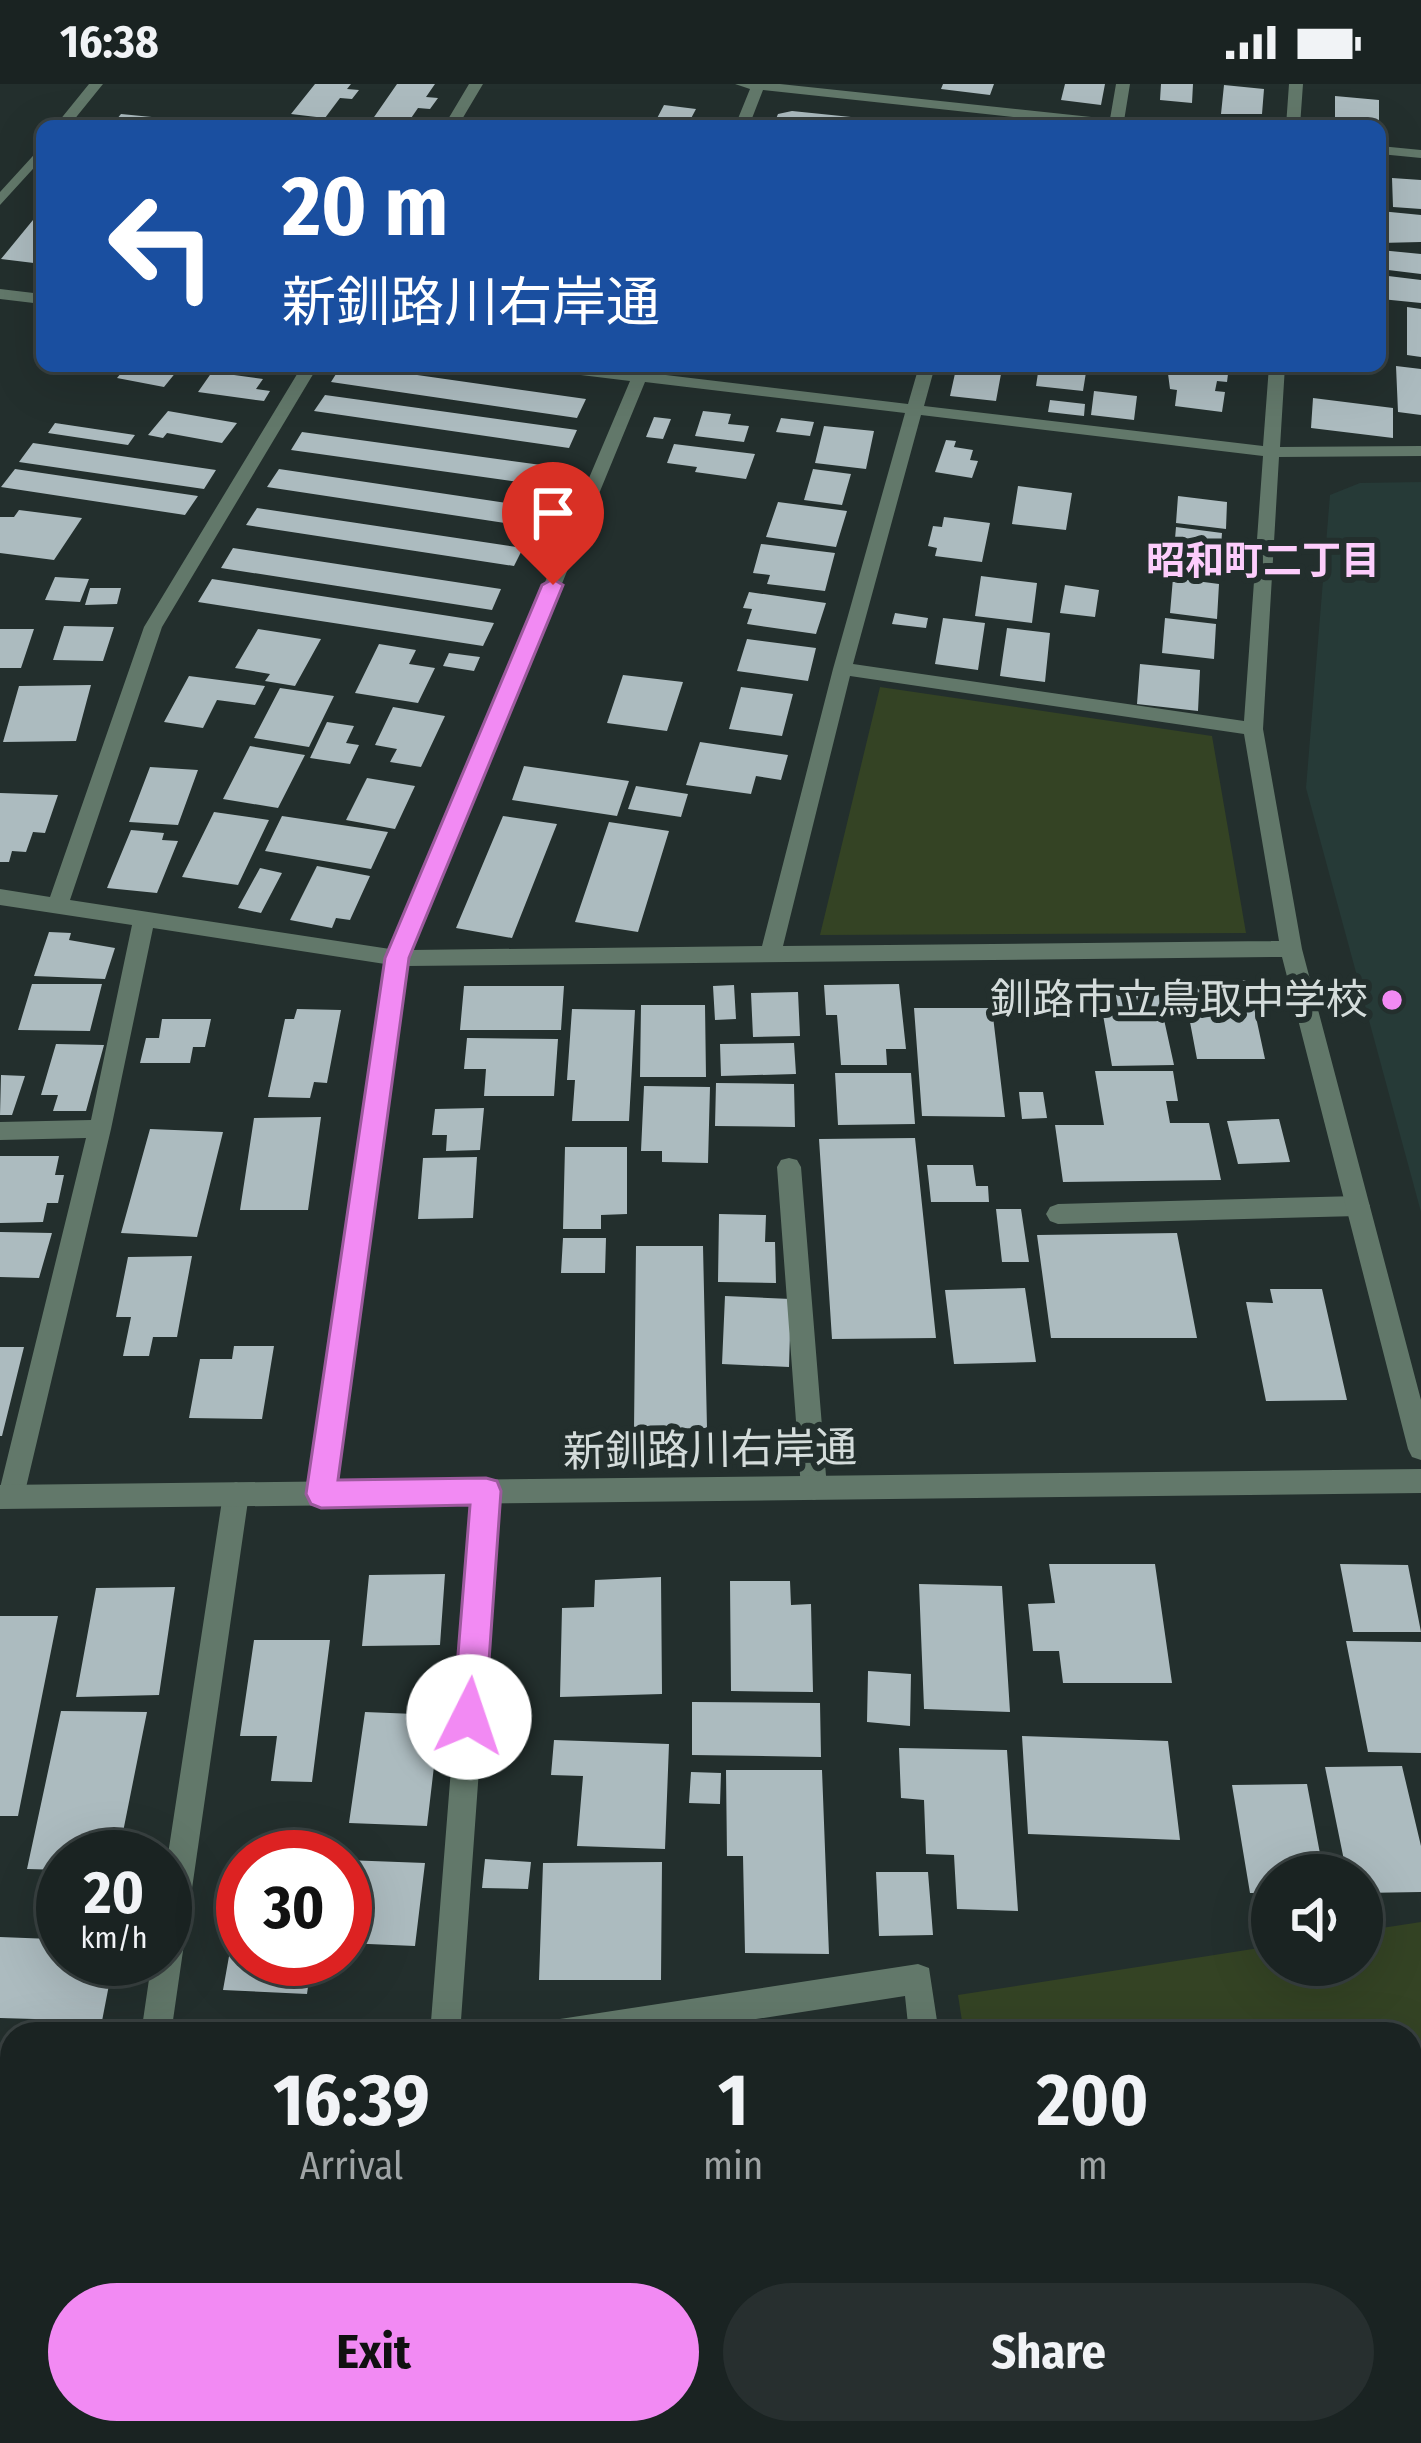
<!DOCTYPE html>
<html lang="en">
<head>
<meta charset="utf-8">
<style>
  :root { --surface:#1a2322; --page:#272f2f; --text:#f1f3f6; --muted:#9fa4a5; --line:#384040; --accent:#f28af3 }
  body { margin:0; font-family:"Fira Sans Condensed","Noto Sans JP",sans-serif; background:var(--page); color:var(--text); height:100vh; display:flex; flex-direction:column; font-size:45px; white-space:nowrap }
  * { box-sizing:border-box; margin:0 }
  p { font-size:39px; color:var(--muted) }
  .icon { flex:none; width:66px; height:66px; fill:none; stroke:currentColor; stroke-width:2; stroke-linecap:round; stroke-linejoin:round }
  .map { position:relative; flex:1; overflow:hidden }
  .drawer { position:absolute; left:0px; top:1938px; width:1422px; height:423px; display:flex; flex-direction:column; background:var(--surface); border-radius:36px 36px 0 0; box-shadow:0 12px 48px #0002,0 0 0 3px var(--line) }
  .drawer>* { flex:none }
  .guide { position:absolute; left:36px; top:36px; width:1350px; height:252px; border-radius:18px; box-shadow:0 12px 48px #0002,0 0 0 3px var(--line); background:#1a4fa0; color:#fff; overflow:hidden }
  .buttons { position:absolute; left:1251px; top:1770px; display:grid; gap:24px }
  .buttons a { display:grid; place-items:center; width:132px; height:132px; border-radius:50%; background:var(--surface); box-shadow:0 12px 48px #0002,0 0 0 3px var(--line); font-size:60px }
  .speed { position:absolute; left:36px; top:1746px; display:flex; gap:24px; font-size:60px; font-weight:700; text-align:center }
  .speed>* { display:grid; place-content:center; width:156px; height:156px; border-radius:50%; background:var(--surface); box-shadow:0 12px 48px #0002,0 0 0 3px var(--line); line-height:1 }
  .speed small { font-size:30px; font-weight:400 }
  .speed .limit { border:18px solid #d22; background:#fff; color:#111 }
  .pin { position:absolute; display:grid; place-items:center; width:102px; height:102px; color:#fff; margin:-123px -51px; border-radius:50% 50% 50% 0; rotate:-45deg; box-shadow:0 0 12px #0007 }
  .pin .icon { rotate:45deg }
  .me { position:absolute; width:132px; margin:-66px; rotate:4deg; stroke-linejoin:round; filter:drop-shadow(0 0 9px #0008) }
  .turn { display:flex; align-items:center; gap:42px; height:252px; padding:0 48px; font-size:54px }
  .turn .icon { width:156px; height:156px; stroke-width:2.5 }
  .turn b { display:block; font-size:84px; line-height:102px }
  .eta { display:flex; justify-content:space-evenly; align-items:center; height:204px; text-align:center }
  .eta b { font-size:72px; font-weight:700; line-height:84px }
  .cta { display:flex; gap:24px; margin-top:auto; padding:24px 48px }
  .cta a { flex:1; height:138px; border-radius:72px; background:var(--accent); color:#111; font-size:48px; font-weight:700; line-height:138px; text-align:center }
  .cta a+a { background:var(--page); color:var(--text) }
  .status { display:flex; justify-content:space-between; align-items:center; height:84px; padding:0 60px; background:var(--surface); direction:ltr }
  .status svg { height:33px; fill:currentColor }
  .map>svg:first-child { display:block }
  .built { fill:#263a37 }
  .green { fill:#344324 }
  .building { fill:#acbbbf }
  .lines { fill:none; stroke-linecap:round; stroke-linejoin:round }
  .service { fill:#62786a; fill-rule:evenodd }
  .minor { fill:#62786a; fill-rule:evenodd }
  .tertiary { fill:#62786a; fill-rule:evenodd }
  .route { fill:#f28af3; stroke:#9d5a9e; stroke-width:3 }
  .poi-dot { fill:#f28af3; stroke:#232f2d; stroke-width:4.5 }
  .labels { text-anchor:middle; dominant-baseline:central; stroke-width:12; stroke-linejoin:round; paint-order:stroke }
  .far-neighbourhood-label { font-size:39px; font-weight:bold; fill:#fdcdfc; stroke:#232f2d }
  .poi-label { font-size:42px; fill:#d4dcdb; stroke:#232f2d; text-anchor:end }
  .street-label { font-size:42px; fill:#d4dcdb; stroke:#232f2d }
</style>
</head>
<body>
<div class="status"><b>16:38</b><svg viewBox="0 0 49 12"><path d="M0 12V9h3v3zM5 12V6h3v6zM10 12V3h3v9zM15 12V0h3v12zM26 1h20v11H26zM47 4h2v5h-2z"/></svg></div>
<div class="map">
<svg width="1421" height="2359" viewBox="0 0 1421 2359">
  <rect width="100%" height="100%" fill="#232f2d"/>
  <path class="built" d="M1421,398V1128L1306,704L1330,411L1360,399Z"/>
  <path class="green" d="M880,603L1212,652L1246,849L820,851Z
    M1421,1838V2359H1035L1033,2349H1410V1950H964L958,1911L1272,1862V1881H1362V1847Z"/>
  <path class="building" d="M315,0H351L347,5L359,6L352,15L340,14L325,34L291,30Z
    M397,0H435L426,13L438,14L430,25L418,24L407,40L372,36Z
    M943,0H994L990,11L941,5Z
    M1065,0H1105L1101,21L1061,16Z
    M1161,0H1193L1192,19L1160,16Z
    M1224,1L1264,5L1262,30H1221Z
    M1335,12L1379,16V42L1335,37Z
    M664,21L696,25L687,42H653Z
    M792,27L851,33L848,42H773L778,30Z
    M121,30L162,34L156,42H111Z
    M1392,94L1421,96V125L1393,123Z
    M42,125V180L1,175Z
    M1380,127L1421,131V158L1380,159Z
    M1380,166L1421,170V190L1380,185Z
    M1380,191L1421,196V219L1381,215Z
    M1407,223L1421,225V273L1407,271Z
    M127,282H181L164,303L117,294Z
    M341,282H354L586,315L577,334L331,298Z
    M1039,282H1087L1083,307L1036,302Z
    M1167,282H1229L1227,298L1217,297L1215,307L1225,308L1222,328L1175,322L1177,306L1170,305Z
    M1396,282L1421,285V331L1398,328Z
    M956,285L1001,290L996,317L950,312Z
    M212,288L263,295L256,305L270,307L264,317L198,308Z
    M1094,307L1137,312L1134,336L1091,331Z
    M325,311L577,346L569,364L314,327Z
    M1313,314L1393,324V354L1311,344Z
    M1050,316L1085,320L1084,332L1048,328Z
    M168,327L237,339L222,359L167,349L163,354L148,351Z
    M703,327L731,330L728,340L749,342L744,358L695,352Z
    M654,333L671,335L663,355L646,353Z
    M781,334L814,338L810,352L776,348Z
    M55,339L135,351L128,361L48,349Z
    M824,342L874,347L866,385L815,379Z
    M302,348L556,383L547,402L291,366Z
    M946,356L956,357L954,363L973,366L970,376L978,377L972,394L935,388Z
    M33,359L216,386L204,405L19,378Z
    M674,360L755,370L746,395L695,388L697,383L667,379Z
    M15,385L198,412L185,431L1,403Z
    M279,385L540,424L531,443L267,403Z
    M813,385L851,390L842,421L804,416Z
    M1018,402L1072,409L1066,446L1012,440Z
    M1178,412L1227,418L1226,445L1176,439Z
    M778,418L847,427L836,463L766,453Z
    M257,424L523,464L514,482L246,441Z
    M19,426L82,434L54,476L0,469V433H14Z
    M944,433L990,439L982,478L935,472L937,464L928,462L933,442L942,443Z
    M1176,443L1222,449L1220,476L1200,474V481L1173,478Z
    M761,460L835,469L825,507L767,500L770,491L753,489Z
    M233,464L501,505L492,526L221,484Z
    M981,492L1037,499L1032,539L975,532Z
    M55,493L89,495L80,518L45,516Z
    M1173,494L1219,500L1217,535L1170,529Z
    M212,495L494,539L483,562L198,518Z
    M1065,501L1099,506L1095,533L1060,529Z
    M90,504H121L117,520L85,521Z
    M749,508L826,519L816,550L747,540L752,525L743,524Z
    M895,529L928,534L926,544L892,540Z
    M943,534L985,539L978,586L935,580Z
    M1165,534L1216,540L1214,575L1162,569Z
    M64,542L114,543L103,577L53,576Z
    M1007,544L1050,549L1045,598L1000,592Z
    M0,545H34L21,584H0Z
    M258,545L321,555L295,602L265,597L270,590L235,584Z
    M747,555L816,564L808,597L737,587Z
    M379,560L416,566L409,580L435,584L418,619L355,609Z
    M449,569L480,573L474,587L443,582Z
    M1140,580L1200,586L1198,627L1137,620Z
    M623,591L683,598L667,647L607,639Z
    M189,592L265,602L255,621L217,616L203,644L164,638Z
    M91,601L76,657L3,658L19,602Z
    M741,603L793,610L782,652L729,645Z
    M280,604L334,612L309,663L254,654Z
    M393,623L445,632L421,683L390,678L397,665L375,661Z
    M327,638L354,642L346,659L359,661L350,680L310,674Z
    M700,658L788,671L781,696L756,692L751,710L686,701Z
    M250,662L305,671L278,724L223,715Z
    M524,682L629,697L617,732L512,716Z
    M150,683L198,686L178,741L129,738Z
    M367,694L415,702L395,745L346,736Z
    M636,702L688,710L681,733L628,725Z
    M0,709L58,711L45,749L33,748L26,768L12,767L9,778H0Z
    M214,728L269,736L238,801L182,793Z
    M282,732L388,748L371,785L265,767Z
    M503,732L557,740L512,854L456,844Z
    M609,738L669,747L638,848L575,838Z
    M131,746L164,749L162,756L178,757L157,809L107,804Z
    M317,782L370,792L350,836L336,834L332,844L290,836Z
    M260,784L282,789L261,829L238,824Z
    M49,848L71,849L69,856L115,864L105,895L34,892Z
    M1000,896H1027L1032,930H1005Z
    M1182,896H1248L1265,975H1197Z
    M1114,899H1156L1174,981L1112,982L1102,925L1118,924Z
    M32,900H102L90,947L18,946Z
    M899,900L906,965H886L887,981H841L837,931H826L824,901Z
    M734,901L736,935L715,936L713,902Z
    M464,902H564L561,946H460Z
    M798,908L800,952L753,953L751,909Z
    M641,921H705L706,993H640Z
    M914,924H992L1005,1033L922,1032Z
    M297,925L341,926L327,999L314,998L310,1014L268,1013L285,935H294Z
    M572,925L635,926L629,1037H572L575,996H567Z
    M162,935H211L205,963H193L190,979H140L146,954H159Z
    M467,954L558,955L554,1012H484L486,985H464Z
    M794,959L796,990L721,992L720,960Z
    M56,960L104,961L86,1027H53L58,1011H41Z
    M1095,987H1173L1178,1017H1166L1170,1039H1209L1221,1096L1063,1098L1055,1041H1104Z
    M835,989H911L915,1040L838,1041Z
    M1,991L25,992L12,1031H0Z
    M716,999L794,1000L795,1043L715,1042Z
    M644,1002L710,1003L708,1079L662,1078V1067H641Z
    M1019,1008H1043L1047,1034L1022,1035Z
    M484,1024L480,1066L446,1067L447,1051H432L435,1025Z
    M321,1033L308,1126H240L254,1034Z
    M1279,1035L1290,1078L1238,1080L1227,1037Z
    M150,1045L223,1048L197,1153L121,1149Z
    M915,1054L936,1254L832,1255L819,1055Z
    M565,1063H627V1130L601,1131V1145H563Z
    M0,1072H59L55,1091H64L58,1119H47L43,1138L0,1139Z
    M477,1073L473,1134L418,1135L423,1074Z
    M927,1081H973L976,1102H988L989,1118H931Z
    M996,1125H1021L1029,1178H1002Z
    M719,1130L766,1131L765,1158H775L776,1199L718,1198Z
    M0,1148L52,1149L39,1194L0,1193Z
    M1177,1149L1197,1254H1051L1037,1151Z
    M563,1154H606L605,1189H561Z
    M636,1162H703L707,1344L634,1345Z
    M192,1172L177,1253H153L149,1272H123L131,1233H116L128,1173Z
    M1025,1204L1036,1278L954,1280L945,1206Z
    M1270,1205H1322L1347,1316L1266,1317L1246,1218L1273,1219Z
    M725,1212L791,1215L789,1283L722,1280Z
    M234,1262H274L262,1335L189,1334L200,1275H232Z
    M0,1263H24L2,1352H0Z
    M1049,1480H1155L1172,1599H1063L1059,1567H1033L1028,1520L1055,1519Z
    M1340,1480L1408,1481L1421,1548H1353Z
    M445,1490L440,1561L362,1562L369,1491Z
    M661,1493L662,1610L560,1613L562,1524L594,1523L595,1496Z
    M730,1497H790L791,1521L811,1520L813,1608L731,1607Z
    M919,1500L1002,1502L1010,1628L924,1625Z
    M175,1503L159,1611L76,1613L96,1504Z
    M0,1532H58L18,1732H0Z
    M254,1556H330L312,1698L271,1697L277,1652H240Z
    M1346,1557L1421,1558V1669L1368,1668Z
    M868,1587L911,1590L910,1642L867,1638Z
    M692,1618L820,1619L821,1673L692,1671Z
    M61,1627L147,1628L118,1773H63V1786L27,1785Z
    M365,1628L440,1631L427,1742L349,1739Z
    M1022,1652L1168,1657L1180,1756L1028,1750Z
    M554,1656L669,1660L665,1765L577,1762L583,1692L551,1691Z
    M899,1664L1007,1666L1018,1827L957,1825L954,1771L926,1770L924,1716L901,1714Z
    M1402,1682L1421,1762V1808L1362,1809V1791H1347L1325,1683Z
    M726,1686H822L829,1870L745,1869L743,1772H727Z
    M691,1688L721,1689L720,1720L689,1719Z
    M1307,1700L1324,1791H1272V1809H1250L1232,1701Z
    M485,1775L531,1778L528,1805L482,1804Z
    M345,1776L425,1779L415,1862L345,1859Z
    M662,1778L661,1896H539L543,1779Z
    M876,1788H928L933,1851L879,1852Z
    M241,1805L243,1875H312L307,1910L223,1906Z
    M57,1822H63V1875H114L102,1937L0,1934V1853L51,1855Z
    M806,1939L807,1950H748L747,1946Z
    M0,1965H12V2092H5L2,2105Z
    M0,2143H12V2292L0,2291Z"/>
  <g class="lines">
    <path class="service" d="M789,1074L797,1076L801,1083L827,1404L823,1412L814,1416L805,1412L801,1404L777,1083L781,1076Z
      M1358,1112L1366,1115L1370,1122L1366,1129L1358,1132L1058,1140L1050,1137L1046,1130L1050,1123L1058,1120Z"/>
    <path class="minor" d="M89,0H103L69,42H55Z
      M469,0H483L458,42H444Z
      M735,0H780L1110,35L1116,0H1130L1124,37L1143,42H1097L763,6L749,42H735L750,5Z
      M1289,0H1303L1300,42H1286Z
      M42,62V75L0,121V108Z
      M1380,62L1421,66V74L1380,70Z
      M0,205L42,210V220L0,215Z
      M302,282H318L162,543L70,816L390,865L630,297L548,287L540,282L634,287L636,282H652L649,289L908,320L919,282H935L924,322L1263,362L1269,282H1285L1280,363L1421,362V372L1279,373L1263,645L1302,865L1421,1316V1376L1412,1373L1408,1365L1282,873L407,882L334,1410L330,1418L321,1422L312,1418L308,1410L385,880L153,844L111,1045L24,1412L20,1420L11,1424L2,1420L0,1404L86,1054L0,1056V1038L91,1036L132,841L0,821V805L50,813L144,543ZM645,298L905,329L833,585L762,862L411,866ZM921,331L1263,372L1244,637L853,580ZM850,592L1244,650L1279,857L783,862Z
      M486,1395L495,1399L499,1407L460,1950H430L473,1407L477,1399Z
      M236,1398L245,1402L249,1410L171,1950H141L152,1875H165V1790L223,1410L227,1402Z
      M918,1880L929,1884L939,1950H909L905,1912L660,1950H545L549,1939L560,1935Z
      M79,2349H113L112,2359H78Z
      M506,2349H587L583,2359H502Z"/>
    <path class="tertiary" d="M1421,1385V1409L0,1425V1401Z"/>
  </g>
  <path class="route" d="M553,495L563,501L409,874L338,1396L486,1394L497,1397L501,1407L485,1633L480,1644L469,1649L458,1644L453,1633L470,1421L321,1424L311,1420L306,1410L385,874L542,501Z"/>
  <circle class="poi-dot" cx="1392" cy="916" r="12"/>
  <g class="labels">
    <g class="far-neighbourhood-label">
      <text x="1263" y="477">昭和町二丁目</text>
    </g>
    <g class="poi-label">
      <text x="1368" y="916">釧路市立鳥取中学校</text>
    </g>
    <g class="street-label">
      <text transform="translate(710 1366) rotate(-1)">新釧路川右岸通</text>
    </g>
  </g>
</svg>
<div class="buttons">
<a><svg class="icon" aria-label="sound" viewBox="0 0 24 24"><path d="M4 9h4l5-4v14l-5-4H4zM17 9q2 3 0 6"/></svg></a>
</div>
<div class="speed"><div>20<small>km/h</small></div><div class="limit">30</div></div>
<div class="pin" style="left:553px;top:501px;background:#d93025"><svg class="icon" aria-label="arrive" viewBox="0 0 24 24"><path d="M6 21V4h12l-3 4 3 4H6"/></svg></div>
<svg class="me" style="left:469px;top:1633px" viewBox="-20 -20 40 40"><circle r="19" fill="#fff"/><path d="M0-13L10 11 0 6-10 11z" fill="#f28af3"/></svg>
<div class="guide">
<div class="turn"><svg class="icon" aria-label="left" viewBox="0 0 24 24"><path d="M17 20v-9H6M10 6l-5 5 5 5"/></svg><div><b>20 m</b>新釧路川右岸通</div></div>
</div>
<section class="drawer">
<div class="eta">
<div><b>16:39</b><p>Arrival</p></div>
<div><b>1</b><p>min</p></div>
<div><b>200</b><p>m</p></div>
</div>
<div class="cta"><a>Exit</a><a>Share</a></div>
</section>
</div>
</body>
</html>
